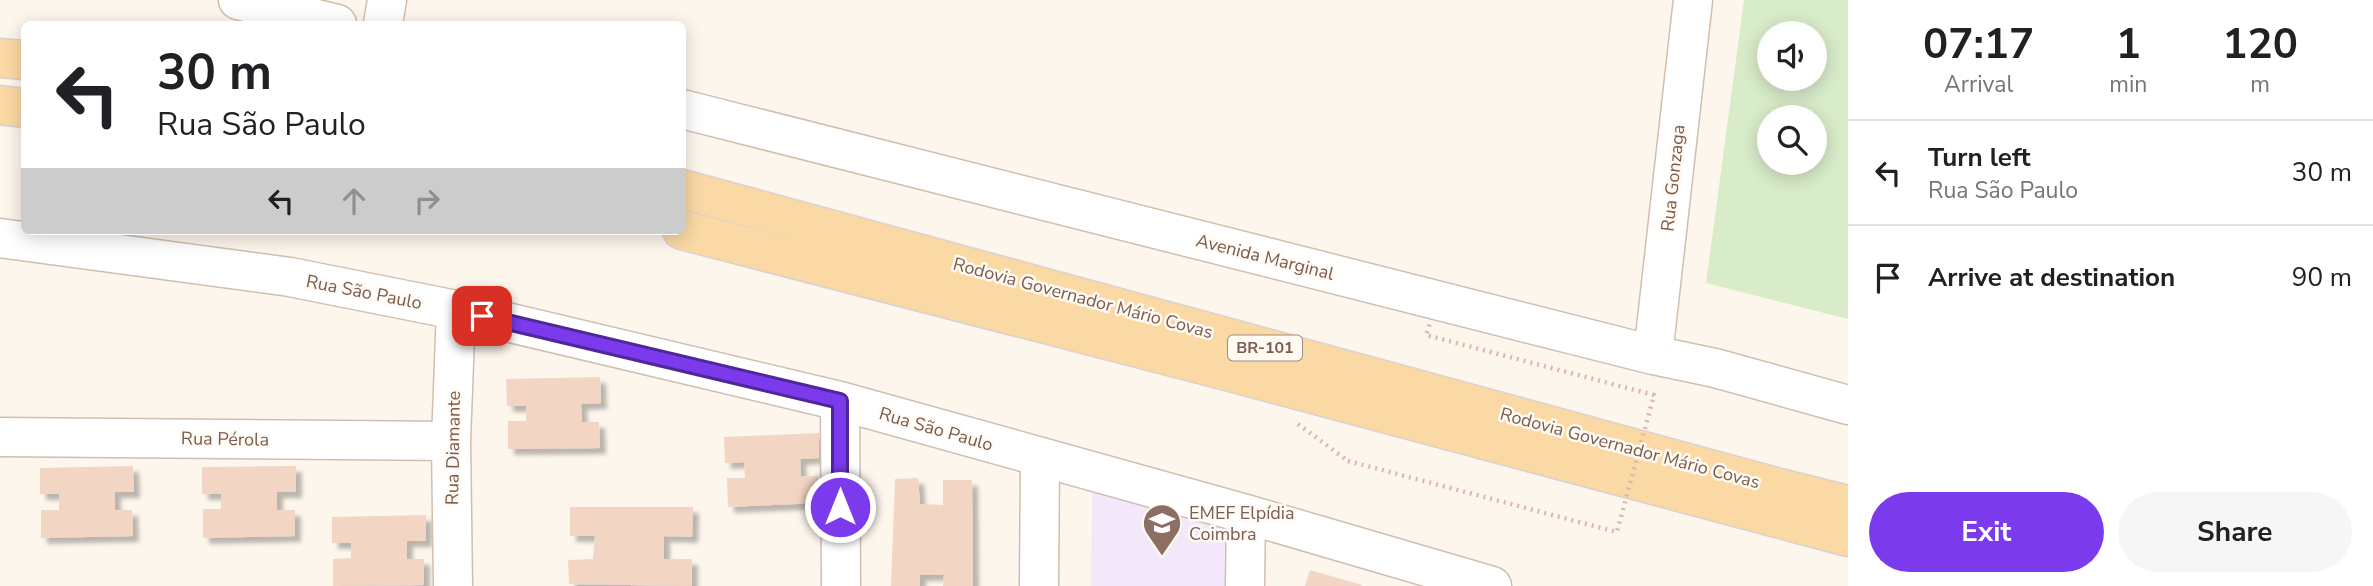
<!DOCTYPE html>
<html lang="en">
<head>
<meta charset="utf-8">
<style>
  :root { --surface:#fff; --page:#f6f6f6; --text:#202124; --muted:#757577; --line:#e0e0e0; --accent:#7c3aed }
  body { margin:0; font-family:"Nunito Sans",sans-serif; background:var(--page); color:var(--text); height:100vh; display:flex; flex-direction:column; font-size:26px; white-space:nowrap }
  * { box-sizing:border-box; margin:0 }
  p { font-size:23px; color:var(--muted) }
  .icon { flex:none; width:38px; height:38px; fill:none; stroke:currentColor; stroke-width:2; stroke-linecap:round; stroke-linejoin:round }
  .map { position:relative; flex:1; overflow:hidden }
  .drawer { display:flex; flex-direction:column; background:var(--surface); width:525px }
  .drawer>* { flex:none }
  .hud { position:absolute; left:21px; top:21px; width:665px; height:214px; border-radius:10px; box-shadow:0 4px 18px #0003; background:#fff; color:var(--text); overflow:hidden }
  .controls { position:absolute; left:1757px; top:21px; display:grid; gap:14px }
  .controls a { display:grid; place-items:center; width:70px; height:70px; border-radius:50%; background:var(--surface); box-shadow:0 4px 18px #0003; font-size:35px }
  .pin { position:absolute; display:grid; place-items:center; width:60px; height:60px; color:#fff; margin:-30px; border-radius:14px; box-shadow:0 4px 10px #0006 }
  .me { position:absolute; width:77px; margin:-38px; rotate:0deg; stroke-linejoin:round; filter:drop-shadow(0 0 5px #0008) }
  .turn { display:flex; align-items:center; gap:24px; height:147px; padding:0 21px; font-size:32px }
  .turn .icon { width:91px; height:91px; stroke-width:2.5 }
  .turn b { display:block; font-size:49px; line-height:60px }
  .lanes { display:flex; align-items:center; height:66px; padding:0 21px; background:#0003; justify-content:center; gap:35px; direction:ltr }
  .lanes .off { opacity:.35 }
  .eta { display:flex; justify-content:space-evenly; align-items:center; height:119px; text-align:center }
  .eta b { font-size:42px; font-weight:700; line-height:49px }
  .cta { display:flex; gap:14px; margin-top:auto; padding:14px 21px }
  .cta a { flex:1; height:80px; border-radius:42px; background:var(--accent); color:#fff; font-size:28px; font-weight:700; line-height:80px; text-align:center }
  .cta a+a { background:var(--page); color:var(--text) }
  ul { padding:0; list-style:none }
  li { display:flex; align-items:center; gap:21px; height:105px; padding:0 21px; border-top:2px solid var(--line) }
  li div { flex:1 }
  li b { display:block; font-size:26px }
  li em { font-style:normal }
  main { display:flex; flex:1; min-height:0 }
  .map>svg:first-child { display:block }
  .education { fill:#f3e8fa }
  .green { fill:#d8ecc9; fill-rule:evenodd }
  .building { fill:#f3d5c3; filter:url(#shadow) }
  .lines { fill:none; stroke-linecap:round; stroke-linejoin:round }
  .minor-casing { stroke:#d1beb0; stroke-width:41 }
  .major-casing { stroke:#dad1cd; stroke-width:41 }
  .path { stroke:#d9b8a5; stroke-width:4.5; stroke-dasharray:2 5; stroke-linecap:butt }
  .minor { stroke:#fff; stroke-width:38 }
  .major { stroke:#fbd9a5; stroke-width:38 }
  .path-bridge { stroke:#d9b8a5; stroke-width:4.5; stroke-dasharray:2 5; stroke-linecap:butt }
  .route-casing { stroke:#51269a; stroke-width:18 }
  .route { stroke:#7c3aed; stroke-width:12 }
  .labels { text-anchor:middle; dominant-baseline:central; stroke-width:5; stroke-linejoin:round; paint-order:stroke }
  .shield { fill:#fffaf3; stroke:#a28b7f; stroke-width:2 }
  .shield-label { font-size:16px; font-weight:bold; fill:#7a5c4d }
  .street-label { font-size:18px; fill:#7a5c4d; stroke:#fffaf3 }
  .education-label { font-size:18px; fill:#785e54; stroke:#fffaf3; text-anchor:start }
</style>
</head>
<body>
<main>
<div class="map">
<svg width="1848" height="586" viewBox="0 0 1848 586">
  <defs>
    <filter id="shadow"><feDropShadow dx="6" dy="6" stdDeviation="2" flood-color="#0004"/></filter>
  </defs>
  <rect width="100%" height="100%" fill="#fdf6ec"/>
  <path class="education" d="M1092,489L1234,527L1232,586H1091Z"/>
  <path class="green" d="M1744,0H1848V319L1706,283ZM1769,33H1815V79H1769ZM1769,117H1815V163H1769Z"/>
  <path class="building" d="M600,377L601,403L581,404L582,422H599L600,448L508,449V421H526V406H507L506,379Z
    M819,433V458L800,459L801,477L818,476L819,503L728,507L727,478H745L744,462L725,463L724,437Z
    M133,466L134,492H115V510H132L133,536L41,538V510H59V494H40V468Z
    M296,466V492H277V510H295V536L203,538V509H221V494H202V467Z
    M918,478L920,504L943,505V480H972L973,586H943L944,575H920V586H891L895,479Z
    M570,507H693L692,537L664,536V559H692V586L569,584L568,560L593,559L595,536H570Z
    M426,515V541H407V559H424V585L333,586V559L351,558V543H332V517Z
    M1310,570L1362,585V586H1305Z"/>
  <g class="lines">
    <g class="minor-casing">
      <path id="minor" d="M238,0L337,24
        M383,24L387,0
        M682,109L1653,355L1715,368L1848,405
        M0,238L290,277L456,310L840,401L1246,514L1492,586
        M1653,355L1693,0
        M840,401L841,586
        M0,437L451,441
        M453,586L451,441L456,310
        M1039,586L1040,458
        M1245,586L1246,514"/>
    </g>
    <g class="major-casing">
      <path id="major" d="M0,58L24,60
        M0,105L24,108
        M682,189L1779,488L1848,505
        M682,230L1223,370L1848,537"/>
    </g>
    <path class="path" d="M1298,424L1348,461"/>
    <use href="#minor" class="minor"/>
    <use href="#major" class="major"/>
    <path class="path-bridge" d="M1348,461L1617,532L1654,395L1426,335L1430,323"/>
  </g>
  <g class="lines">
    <g class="route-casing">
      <path id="route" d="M482,316L840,401V507"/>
    </g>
    <use href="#route" class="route"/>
  </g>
  <defs>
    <g id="school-pin" transform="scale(2.0125)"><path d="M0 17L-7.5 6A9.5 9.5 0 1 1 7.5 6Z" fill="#8d6e63" stroke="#fffaf3"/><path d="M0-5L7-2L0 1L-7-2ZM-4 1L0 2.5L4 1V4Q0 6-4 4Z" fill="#fff"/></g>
  </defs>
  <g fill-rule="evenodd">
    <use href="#school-pin" x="1162" y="523"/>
  </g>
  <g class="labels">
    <rect class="shield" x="1228" y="335.5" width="74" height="25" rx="5"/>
    <g class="shield-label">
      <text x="1265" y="348">BR-101</text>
    </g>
    <g class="street-label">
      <text transform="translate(1673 178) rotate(-84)">Rua Gonzaga</text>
      <text transform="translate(1265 257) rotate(14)">Avenida Marginal</text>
      <text transform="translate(364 292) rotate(11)">Rua São Paulo</text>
      <text transform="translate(1083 298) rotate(15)">Rodovia Governador Mário Covas</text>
      <text transform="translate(936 429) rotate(16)">Rua São Paulo</text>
      <text transform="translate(225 439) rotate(1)">Rua Pérola</text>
      <text transform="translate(453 448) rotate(-89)">Rua Diamante</text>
      <text transform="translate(1630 448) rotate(15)">Rodovia Governador Mário Covas</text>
    </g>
    <g class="education-label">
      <text x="1189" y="513">EMEF Elpídia<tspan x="1189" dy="21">Coimbra</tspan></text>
    </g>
  </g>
</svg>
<div class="controls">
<a><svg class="icon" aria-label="sound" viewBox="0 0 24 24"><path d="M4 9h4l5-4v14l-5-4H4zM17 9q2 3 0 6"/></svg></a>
<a><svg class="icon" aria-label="search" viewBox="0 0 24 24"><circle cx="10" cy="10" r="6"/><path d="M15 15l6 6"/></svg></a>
</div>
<div class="pin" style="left:482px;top:316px;background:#d93025"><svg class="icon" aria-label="arrive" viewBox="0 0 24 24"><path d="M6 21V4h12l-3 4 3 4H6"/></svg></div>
<svg class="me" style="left:840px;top:507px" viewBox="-20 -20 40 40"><circle r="17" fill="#7c3aed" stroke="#fff" stroke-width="3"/><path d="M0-11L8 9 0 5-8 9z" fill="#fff"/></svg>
<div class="hud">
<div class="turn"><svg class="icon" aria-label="left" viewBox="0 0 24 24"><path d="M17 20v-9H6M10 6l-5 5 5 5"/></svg><div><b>30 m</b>Rua São Paulo</div></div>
<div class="lanes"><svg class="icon" aria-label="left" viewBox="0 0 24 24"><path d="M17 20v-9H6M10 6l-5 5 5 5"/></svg><svg class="icon off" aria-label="ahead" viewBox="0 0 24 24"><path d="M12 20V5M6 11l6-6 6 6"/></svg><svg class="icon off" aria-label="right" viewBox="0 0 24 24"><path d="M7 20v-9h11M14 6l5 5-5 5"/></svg></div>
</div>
</div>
<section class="drawer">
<div class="eta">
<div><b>07:17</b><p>Arrival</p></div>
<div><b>1</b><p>min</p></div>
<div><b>120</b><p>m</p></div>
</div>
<ul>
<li><svg class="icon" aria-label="left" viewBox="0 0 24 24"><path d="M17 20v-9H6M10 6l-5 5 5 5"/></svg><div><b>Turn left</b><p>Rua São Paulo</p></div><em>30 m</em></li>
<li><svg class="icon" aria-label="arrive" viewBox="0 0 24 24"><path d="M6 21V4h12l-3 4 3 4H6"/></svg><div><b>Arrive at destination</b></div><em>90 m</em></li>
</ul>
<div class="cta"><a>Exit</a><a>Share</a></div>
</section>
</main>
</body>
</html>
